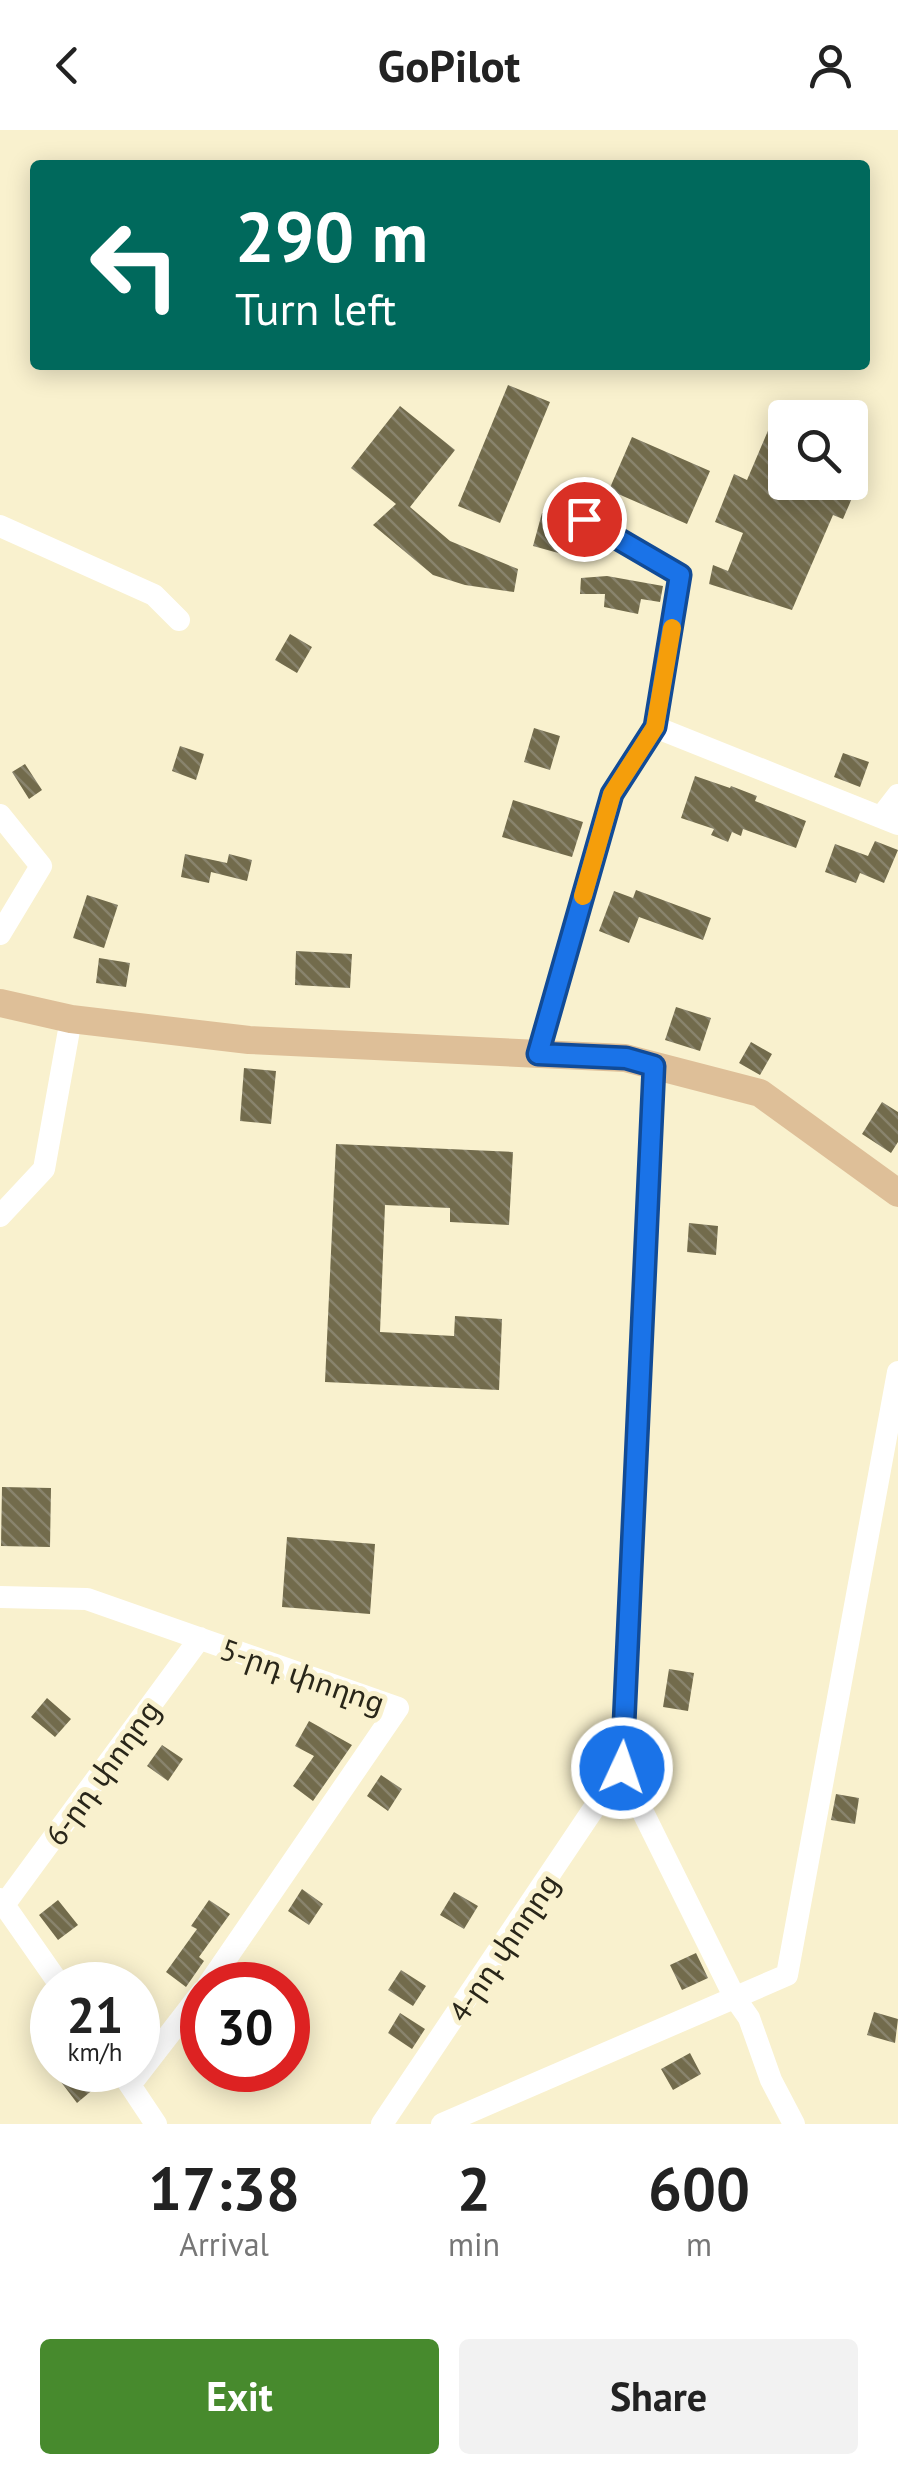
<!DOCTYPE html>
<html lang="en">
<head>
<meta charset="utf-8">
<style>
  :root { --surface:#fff; --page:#f2f2f2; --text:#222; --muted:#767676; --accent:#478a2d }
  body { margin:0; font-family:"PT Sans","Noto Sans Armenian",sans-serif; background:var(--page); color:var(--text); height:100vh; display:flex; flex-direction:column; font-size:38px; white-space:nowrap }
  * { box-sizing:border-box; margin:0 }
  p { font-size:32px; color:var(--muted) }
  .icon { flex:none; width:55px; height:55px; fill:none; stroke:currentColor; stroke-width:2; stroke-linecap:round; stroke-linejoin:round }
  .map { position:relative; height:1994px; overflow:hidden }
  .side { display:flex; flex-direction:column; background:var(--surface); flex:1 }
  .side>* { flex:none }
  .hud { position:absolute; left:30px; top:30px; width:840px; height:210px; border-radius:10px; box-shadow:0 5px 25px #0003; background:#00695c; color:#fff; overflow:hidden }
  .tools { position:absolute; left:768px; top:270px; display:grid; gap:20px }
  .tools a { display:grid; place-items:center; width:100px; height:100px; border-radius:10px; background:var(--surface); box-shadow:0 5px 25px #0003; font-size:50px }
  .speed { position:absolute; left:30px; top:1832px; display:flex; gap:20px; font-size:50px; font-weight:700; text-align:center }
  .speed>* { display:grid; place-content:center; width:130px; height:130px; border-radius:50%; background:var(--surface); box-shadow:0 5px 25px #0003; line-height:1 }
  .speed small { font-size:25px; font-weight:400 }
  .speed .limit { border:15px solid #d22; background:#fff; color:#111 }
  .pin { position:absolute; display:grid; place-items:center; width:85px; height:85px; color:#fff; margin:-42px; border:5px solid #fff; border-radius:50%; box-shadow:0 2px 10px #0007 }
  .me { position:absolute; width:110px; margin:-55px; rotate:3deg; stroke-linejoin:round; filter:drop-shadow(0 0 8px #0008) }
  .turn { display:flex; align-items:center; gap:35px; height:210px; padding:0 40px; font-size:45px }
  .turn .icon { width:130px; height:130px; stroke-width:2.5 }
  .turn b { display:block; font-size:70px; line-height:85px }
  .eta { display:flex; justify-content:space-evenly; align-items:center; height:170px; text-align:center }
  .eta b { font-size:60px; font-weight:800; line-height:70px }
  .cta { display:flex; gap:20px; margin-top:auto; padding:20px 40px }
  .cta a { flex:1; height:115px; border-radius:10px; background:var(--accent); color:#fff; font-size:40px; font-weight:800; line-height:115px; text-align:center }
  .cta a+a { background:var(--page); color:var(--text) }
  header { display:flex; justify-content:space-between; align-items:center; height:130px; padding:0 40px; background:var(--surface); font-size:45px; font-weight:800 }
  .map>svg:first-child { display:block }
  .building { fill:url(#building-back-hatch) }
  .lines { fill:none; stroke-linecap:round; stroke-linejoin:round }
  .minor { stroke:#fff; stroke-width:22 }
  .major { stroke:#debf98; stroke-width:28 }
  .route-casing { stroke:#114b97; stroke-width:25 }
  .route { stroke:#1a73e8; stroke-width:18 }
  .slow { stroke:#f59e0b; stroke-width:18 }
  .labels { text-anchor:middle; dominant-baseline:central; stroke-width:10; stroke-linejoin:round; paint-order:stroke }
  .street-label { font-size:30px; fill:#292619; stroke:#f9f1ce }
</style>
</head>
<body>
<header><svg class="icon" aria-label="back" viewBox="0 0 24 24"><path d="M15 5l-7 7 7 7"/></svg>GoPilot<svg class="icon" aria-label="person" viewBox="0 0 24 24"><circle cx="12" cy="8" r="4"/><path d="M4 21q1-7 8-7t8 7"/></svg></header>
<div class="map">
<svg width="898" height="1994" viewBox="0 0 898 1994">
  <defs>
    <pattern id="building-back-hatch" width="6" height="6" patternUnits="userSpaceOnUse" patternTransform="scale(2.5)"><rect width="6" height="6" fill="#726b4c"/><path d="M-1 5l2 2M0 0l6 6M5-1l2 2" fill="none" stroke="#89846d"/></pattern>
  </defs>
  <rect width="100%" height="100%" fill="#f9f1ce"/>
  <path class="building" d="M508,255L550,272L500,393L458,376Z
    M400,276L455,320L410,377L450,411L518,439L514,462L465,455L433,445L373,395L396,374L351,338Z
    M770,296L785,303V352H850V331L865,338L843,389L833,385L792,480L709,454L713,435L728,441L743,403L715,392L734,344L747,350Z
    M632,307L710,341L687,394L609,360Z
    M542,383L569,391L562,424L533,416Z
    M607,446L663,456L660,472L641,469L638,484L604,477L605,464H580L581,448Z
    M290,504L312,517L297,543L275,530Z
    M534,598L560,606L550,640L524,632Z
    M180,616L204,624L196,650L172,641Z
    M843,623L869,632L860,657L834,647Z
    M25,634L42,660L29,669L12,642Z
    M695,646L730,658L731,656L757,666L755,671L806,691L796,718L743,699L741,706L732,702L728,712L711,705L714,699L681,688Z
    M513,670L583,692L572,727L502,707Z
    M875,711L898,720L884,753L860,743L856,753L825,742L835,714L868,726Z
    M185,724L227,733L229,724L252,730L247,751L211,742L209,753L181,747Z
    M636,760L711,788L703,810L639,787L629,813L599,801L614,761L633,768Z
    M87,765L118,775L104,818L73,808Z
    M296,821L352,824L350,858L295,855Z
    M99,828L130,833L126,857L96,853Z
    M676,877L711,888L700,921L665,910Z
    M751,912L772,924L760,945L739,933Z
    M244,938L276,941L271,994L240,991Z
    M882,972L898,982V1012L891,1023L862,1004Z
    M336,1014L513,1022L509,1095L450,1092V1078L385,1075L380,1202L454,1206L455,1186L502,1189L499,1260L325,1252Z
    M689,1093L718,1096L716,1125L687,1122Z
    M2,1357L51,1358L50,1417L1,1416Z
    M287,1407L375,1414L370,1484L282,1477Z
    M669,1539L694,1543L688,1581L663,1577Z
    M47,1568L71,1589L55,1607L31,1587Z
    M309,1591L352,1615L313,1671L293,1656L314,1626L295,1616Z
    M162,1615L183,1629L168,1651L147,1636Z
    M381,1645L402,1659L388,1681L367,1666Z
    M836,1664L859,1668L855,1694L831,1690Z
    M302,1759L323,1774L309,1795L288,1781Z
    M454,1762L478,1776L464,1799L440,1785Z
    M58,1770L78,1795L58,1810L39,1785Z
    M209,1770L230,1784L199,1827L204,1831L186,1857L166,1842L197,1799L191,1796Z
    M696,1823L708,1848L682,1860L670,1835Z
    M401,1840L426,1856L413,1876L388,1860Z
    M874,1882L898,1889L895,1913L867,1905Z
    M400,1883L425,1899L412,1919L388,1903Z
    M690,1923L701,1944L673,1960L661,1939Z
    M67,1940H83L96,1957L77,1973L58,1948Z"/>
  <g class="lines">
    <path class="minor" d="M0,396L154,465L179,490
      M655,597L898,694
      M0,685L41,736L0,804
      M881,687L898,665
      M539,924L612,664L655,597L680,445L584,389
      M654,935L621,1638L735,1868L749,1888L771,1950L794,1994
      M0,1086L44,1039L71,889
      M0,1467L87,1469L398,1578L208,1855
      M0,1769L60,1855
      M4,1775L200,1508
      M120,1940L156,1994
      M130,1955L202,1862
      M382,1994L621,1638
      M442,1994L787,1845L898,1242"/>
    <path class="major" d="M0,873L71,889L249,910L625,928L760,963L898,1063"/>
  </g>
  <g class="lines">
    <g class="route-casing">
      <path id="route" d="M584,389L680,445L655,597L612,664L538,924L626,928L654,936L622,1638"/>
    </g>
    <use href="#route" class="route"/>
    <path class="slow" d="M583,766L612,664L655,597L672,498"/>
  </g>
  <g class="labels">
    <g class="street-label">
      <text transform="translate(303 1545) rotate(19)">5-րդ փողոց</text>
      <text transform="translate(102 1642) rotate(-54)">6-րդ փողոց</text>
      <text transform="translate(503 1817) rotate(-56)">4-րդ փողոց</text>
    </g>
  </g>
</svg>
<div class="tools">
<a><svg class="icon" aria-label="search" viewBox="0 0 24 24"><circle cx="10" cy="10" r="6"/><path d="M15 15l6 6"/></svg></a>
</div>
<div class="speed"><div>21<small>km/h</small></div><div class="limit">30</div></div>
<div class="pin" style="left:584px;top:389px;background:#d93025"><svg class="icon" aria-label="arrive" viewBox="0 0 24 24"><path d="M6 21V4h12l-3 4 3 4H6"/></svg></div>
<svg class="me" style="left:622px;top:1638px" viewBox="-20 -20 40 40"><circle r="17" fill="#1a73e8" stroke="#fff" stroke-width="3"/><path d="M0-11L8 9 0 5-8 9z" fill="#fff"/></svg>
<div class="hud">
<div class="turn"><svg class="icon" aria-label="left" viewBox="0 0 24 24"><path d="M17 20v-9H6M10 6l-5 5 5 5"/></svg><div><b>290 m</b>Turn left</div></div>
</div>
</div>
<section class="side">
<div class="eta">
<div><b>17:38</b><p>Arrival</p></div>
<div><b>2</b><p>min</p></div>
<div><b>600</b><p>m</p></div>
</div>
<div class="cta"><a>Exit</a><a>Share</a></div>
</section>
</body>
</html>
